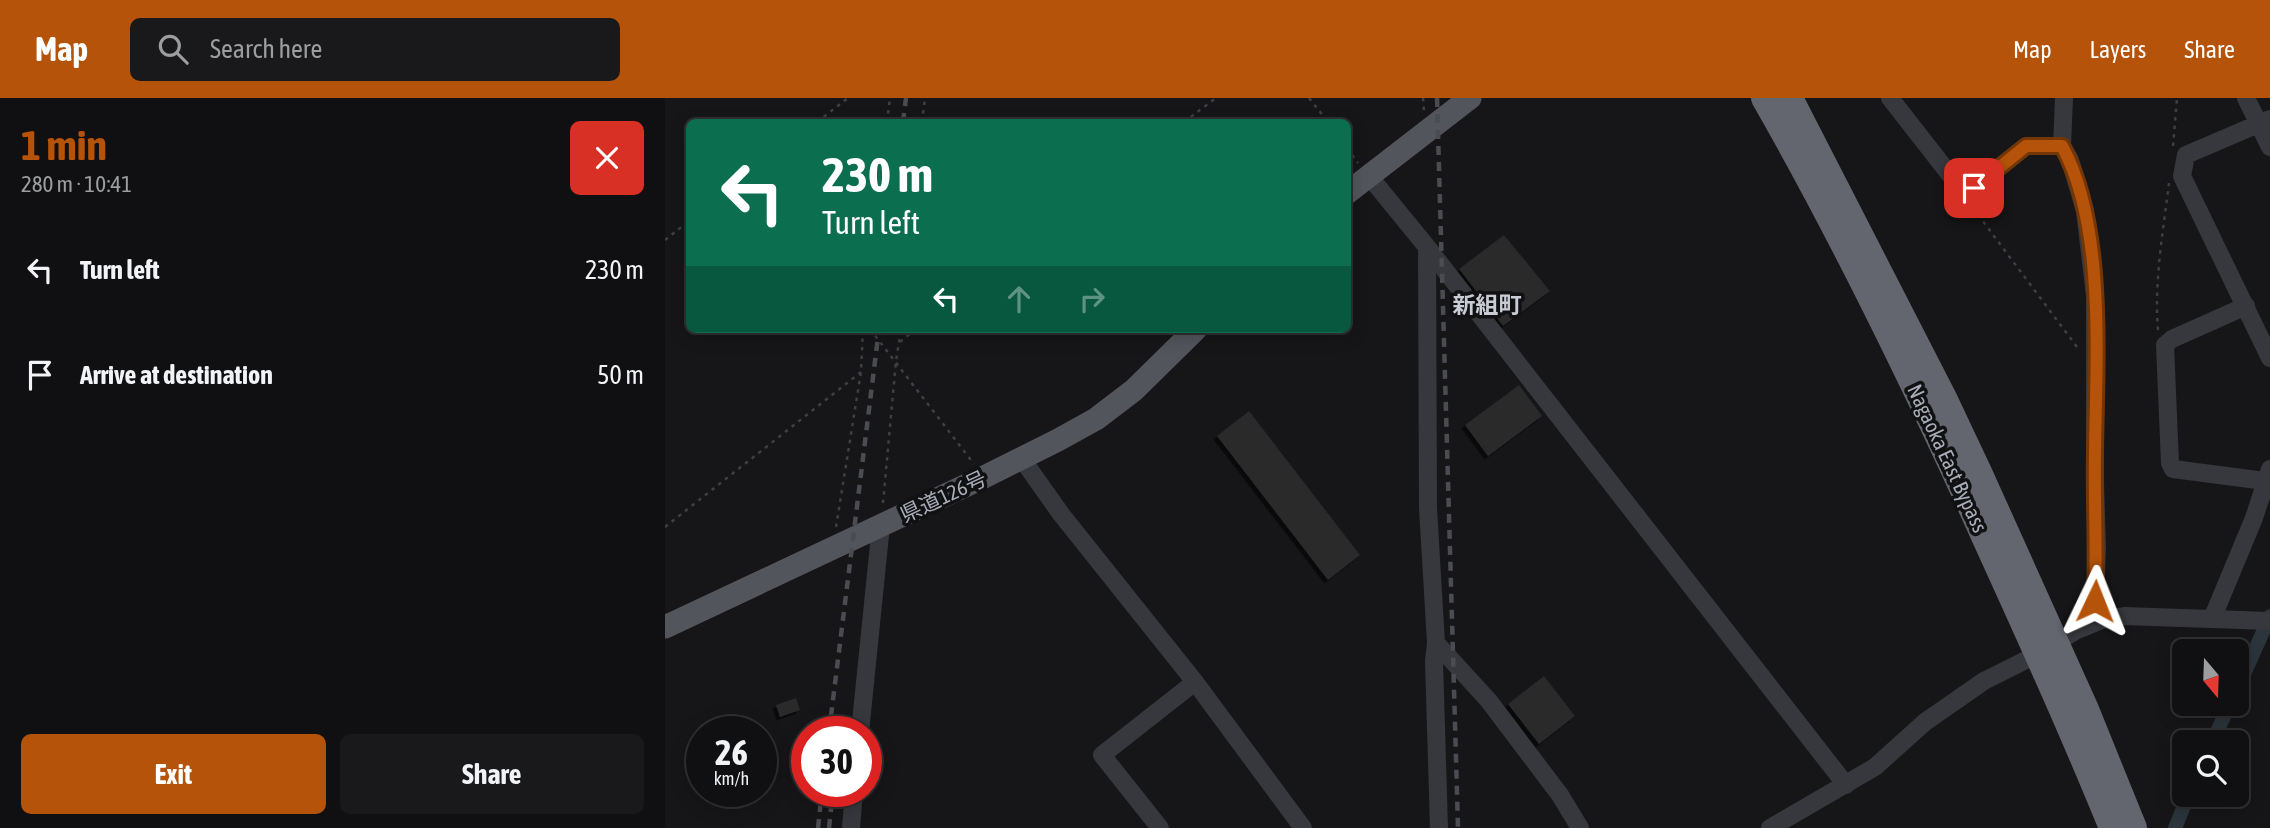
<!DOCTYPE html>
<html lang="en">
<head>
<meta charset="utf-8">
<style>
  :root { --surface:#101012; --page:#19191b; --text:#f1f3f6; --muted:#9c9d9f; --line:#303032; --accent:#b45309 }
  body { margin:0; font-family:"Asap Condensed","Noto Sans JP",sans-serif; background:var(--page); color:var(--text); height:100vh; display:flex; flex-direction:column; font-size:26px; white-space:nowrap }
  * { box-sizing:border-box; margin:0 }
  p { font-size:23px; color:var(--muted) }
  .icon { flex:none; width:38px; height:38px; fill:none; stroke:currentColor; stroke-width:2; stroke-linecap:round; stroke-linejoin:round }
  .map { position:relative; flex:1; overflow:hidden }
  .side { display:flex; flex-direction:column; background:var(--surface); width:665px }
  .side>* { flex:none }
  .banner { position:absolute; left:21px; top:21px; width:665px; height:214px; border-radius:10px; box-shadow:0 4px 18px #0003,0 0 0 2px var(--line); background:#0b6e4f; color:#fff; overflow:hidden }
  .needle { width:46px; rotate:161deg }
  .tools { position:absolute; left:1507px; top:541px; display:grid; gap:14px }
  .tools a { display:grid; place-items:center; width:77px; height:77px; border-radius:10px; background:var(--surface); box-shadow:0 4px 18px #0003,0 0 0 2px var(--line); font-size:35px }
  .speed { position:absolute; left:21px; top:618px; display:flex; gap:14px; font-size:35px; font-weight:700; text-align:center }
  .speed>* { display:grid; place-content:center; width:91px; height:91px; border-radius:50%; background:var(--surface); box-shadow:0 4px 18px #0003,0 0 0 2px var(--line); line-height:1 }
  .speed small { font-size:18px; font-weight:400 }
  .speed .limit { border:10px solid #d22; background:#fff; color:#111 }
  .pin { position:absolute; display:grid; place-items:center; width:60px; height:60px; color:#fff; margin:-30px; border-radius:14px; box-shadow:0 4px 10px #0006 }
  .me { position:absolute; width:77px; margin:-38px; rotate:2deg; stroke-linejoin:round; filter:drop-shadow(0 0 5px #0008) }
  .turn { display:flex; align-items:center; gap:24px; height:147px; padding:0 21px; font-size:32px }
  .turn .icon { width:91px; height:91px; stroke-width:2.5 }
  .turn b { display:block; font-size:49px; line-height:60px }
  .lanes { display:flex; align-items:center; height:66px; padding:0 21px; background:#0003; justify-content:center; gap:35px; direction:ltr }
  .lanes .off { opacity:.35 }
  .round { display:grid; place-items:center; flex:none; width:74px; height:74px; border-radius:10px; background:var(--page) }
  .head { display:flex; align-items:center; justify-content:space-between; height:119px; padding:0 21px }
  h1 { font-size:42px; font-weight:700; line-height:52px; color:var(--accent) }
  .cta { display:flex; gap:14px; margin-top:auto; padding:14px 21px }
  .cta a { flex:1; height:80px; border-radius:10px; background:var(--accent); color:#fff; font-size:28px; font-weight:700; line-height:80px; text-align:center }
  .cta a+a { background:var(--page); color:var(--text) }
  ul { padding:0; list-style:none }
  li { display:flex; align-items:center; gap:21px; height:105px; padding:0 21px }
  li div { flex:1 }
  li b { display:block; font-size:26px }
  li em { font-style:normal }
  header { display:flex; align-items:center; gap:42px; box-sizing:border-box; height:98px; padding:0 35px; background:var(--accent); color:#fff }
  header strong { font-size:33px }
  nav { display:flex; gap:38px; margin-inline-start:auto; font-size:24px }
  .search { width:490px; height:63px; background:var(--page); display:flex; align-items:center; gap:18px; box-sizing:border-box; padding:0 24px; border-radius:10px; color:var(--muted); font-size:26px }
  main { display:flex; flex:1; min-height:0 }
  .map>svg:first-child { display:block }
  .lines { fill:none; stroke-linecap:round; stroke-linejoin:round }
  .canal { stroke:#2c353c; stroke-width:14 }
  .building { fill:#29292c; filter:url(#shadow) }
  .path { stroke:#3d3f44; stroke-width:2.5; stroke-dasharray:3.5 5; stroke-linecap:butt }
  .minor { stroke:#37383d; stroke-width:18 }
  .major { stroke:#53555c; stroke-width:23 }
  .highway { stroke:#63666e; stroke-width:26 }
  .rail { stroke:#4a4c52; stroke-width:4.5; stroke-dasharray:9 7; stroke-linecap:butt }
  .route-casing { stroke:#753606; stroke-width:18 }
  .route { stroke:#b45309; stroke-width:12 }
  .labels { text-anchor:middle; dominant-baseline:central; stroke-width:7; stroke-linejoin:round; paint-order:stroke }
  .street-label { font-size:21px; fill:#a8adb8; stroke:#111113 }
  .neighbourhood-label { font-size:23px; font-weight:bold; fill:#c9ccd4; stroke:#111113 }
</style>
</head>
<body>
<header>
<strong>Map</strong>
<div class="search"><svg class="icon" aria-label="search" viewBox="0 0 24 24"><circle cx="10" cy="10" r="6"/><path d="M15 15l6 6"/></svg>Search here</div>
<nav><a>Map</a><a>Layers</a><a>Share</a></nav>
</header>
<main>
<section class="side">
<div class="head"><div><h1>1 min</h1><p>280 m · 10:41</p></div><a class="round" style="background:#d93025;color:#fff"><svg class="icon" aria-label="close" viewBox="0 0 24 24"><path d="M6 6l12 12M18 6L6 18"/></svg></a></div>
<ul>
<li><svg class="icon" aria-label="left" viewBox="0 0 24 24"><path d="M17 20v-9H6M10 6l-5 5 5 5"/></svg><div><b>Turn left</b></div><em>230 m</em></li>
<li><svg class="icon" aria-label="arrive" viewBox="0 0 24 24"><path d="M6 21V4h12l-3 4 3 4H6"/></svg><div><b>Arrive at destination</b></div><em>50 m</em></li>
</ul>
<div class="cta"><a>Exit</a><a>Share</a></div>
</section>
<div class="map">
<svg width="1605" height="730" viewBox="0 0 1605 730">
  <defs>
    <filter id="shadow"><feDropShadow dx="-3.5" dy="3.5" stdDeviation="0" flood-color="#0009"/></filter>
  </defs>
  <rect width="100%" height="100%" fill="#161618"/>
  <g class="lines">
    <path class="canal" d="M1572,592L1605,518
      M1547,644L1565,606
      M1510,730L1524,696"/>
  </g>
  <path class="building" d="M839,137L885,193L838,228L794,171Z
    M854,287L877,318L823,358L800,327Z
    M584,313L695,457L663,482L552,338Z
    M879,578L910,618L874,646L843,606Z
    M131,600L135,612L115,619L111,607Z"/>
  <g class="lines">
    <path class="path" d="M644,0L663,24
      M758,0L759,14
      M152,24L183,0
      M222,24L225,0
      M257,24L260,0
      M519,24L551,0
      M1508,48L1512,0
      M682,50L693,65
      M1308,110L1415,253
      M0,142L24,123
      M205,231L309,366
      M1493,232C1489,183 1498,134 1504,85
      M235,244L251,231
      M218,405L231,263L236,231
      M0,429L196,274
      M171,429L196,274L198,231"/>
    <path class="minor" d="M1225,0L1300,96L1361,48H1397
      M1399,0L1397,48L1405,62L1420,113L1430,198V383L1432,450L1430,503L1437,522
      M1581,0L1605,49
      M1605,21L1521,57L1517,78L1605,260
      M704,78L762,149L1181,687
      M762,149L763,410L771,545L769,563L774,730
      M1581,208L1507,241L1500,247L1505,365L1508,371L1600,383
      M357,361L396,416L530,584L638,730
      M1547,521L1589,420L1605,371
      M771,545L824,603L895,697L915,730
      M195,634L216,427
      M186,730L189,693
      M495,730L437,657L530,584
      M1105,730L1210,669L1260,624L1319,583L1373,556L1410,533L1437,522L1459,518L1605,523"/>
    <path class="major" d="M682,95L805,0
      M0,529L319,379L393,342L431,321L469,292L531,231"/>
    <path class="highway" d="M1099,0C1178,138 1247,280 1313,425C1359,526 1405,627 1447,730
      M1125,0L1280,302L1314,374L1420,609L1469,730"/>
    <path class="rail" d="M772,0L793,730
      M238,24L241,0
      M164,634L214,231
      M153,730L157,693
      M164,730L168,693"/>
  </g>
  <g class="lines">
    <g class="route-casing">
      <path id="route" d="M1309,90L1361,48H1397C1441,128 1431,263 1430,353C1429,403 1432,453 1430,503"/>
    </g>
    <use href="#route" class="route"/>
  </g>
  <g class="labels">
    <g class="street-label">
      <text transform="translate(1283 360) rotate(65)">Nagaoka East Bypass</text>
      <text transform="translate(278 398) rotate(-25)">県道126号</text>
    </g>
    <g class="neighbourhood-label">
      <text x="822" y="207">新組町</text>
    </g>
  </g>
</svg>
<div class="tools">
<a><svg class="needle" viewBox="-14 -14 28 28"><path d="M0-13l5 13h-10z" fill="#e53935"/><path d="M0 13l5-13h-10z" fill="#9c9d9f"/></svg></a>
<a><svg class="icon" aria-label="search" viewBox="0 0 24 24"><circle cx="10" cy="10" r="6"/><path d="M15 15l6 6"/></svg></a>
</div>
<div class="speed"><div>26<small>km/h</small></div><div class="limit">30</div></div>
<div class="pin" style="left:1309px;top:90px;background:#d93025"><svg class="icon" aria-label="arrive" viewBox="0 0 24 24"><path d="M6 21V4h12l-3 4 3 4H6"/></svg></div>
<svg class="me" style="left:1430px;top:503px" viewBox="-20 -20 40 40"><path d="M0-17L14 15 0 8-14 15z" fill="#b45309" stroke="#fff" stroke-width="4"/></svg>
<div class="banner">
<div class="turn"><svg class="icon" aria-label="left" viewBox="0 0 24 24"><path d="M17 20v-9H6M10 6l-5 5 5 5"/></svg><div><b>230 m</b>Turn left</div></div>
<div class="lanes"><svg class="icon" aria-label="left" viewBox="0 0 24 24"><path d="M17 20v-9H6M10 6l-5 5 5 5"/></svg><svg class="icon off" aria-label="ahead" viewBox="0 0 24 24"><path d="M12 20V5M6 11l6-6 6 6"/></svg><svg class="icon off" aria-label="right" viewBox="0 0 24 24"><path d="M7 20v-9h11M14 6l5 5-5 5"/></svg></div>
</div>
</div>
</main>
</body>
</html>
